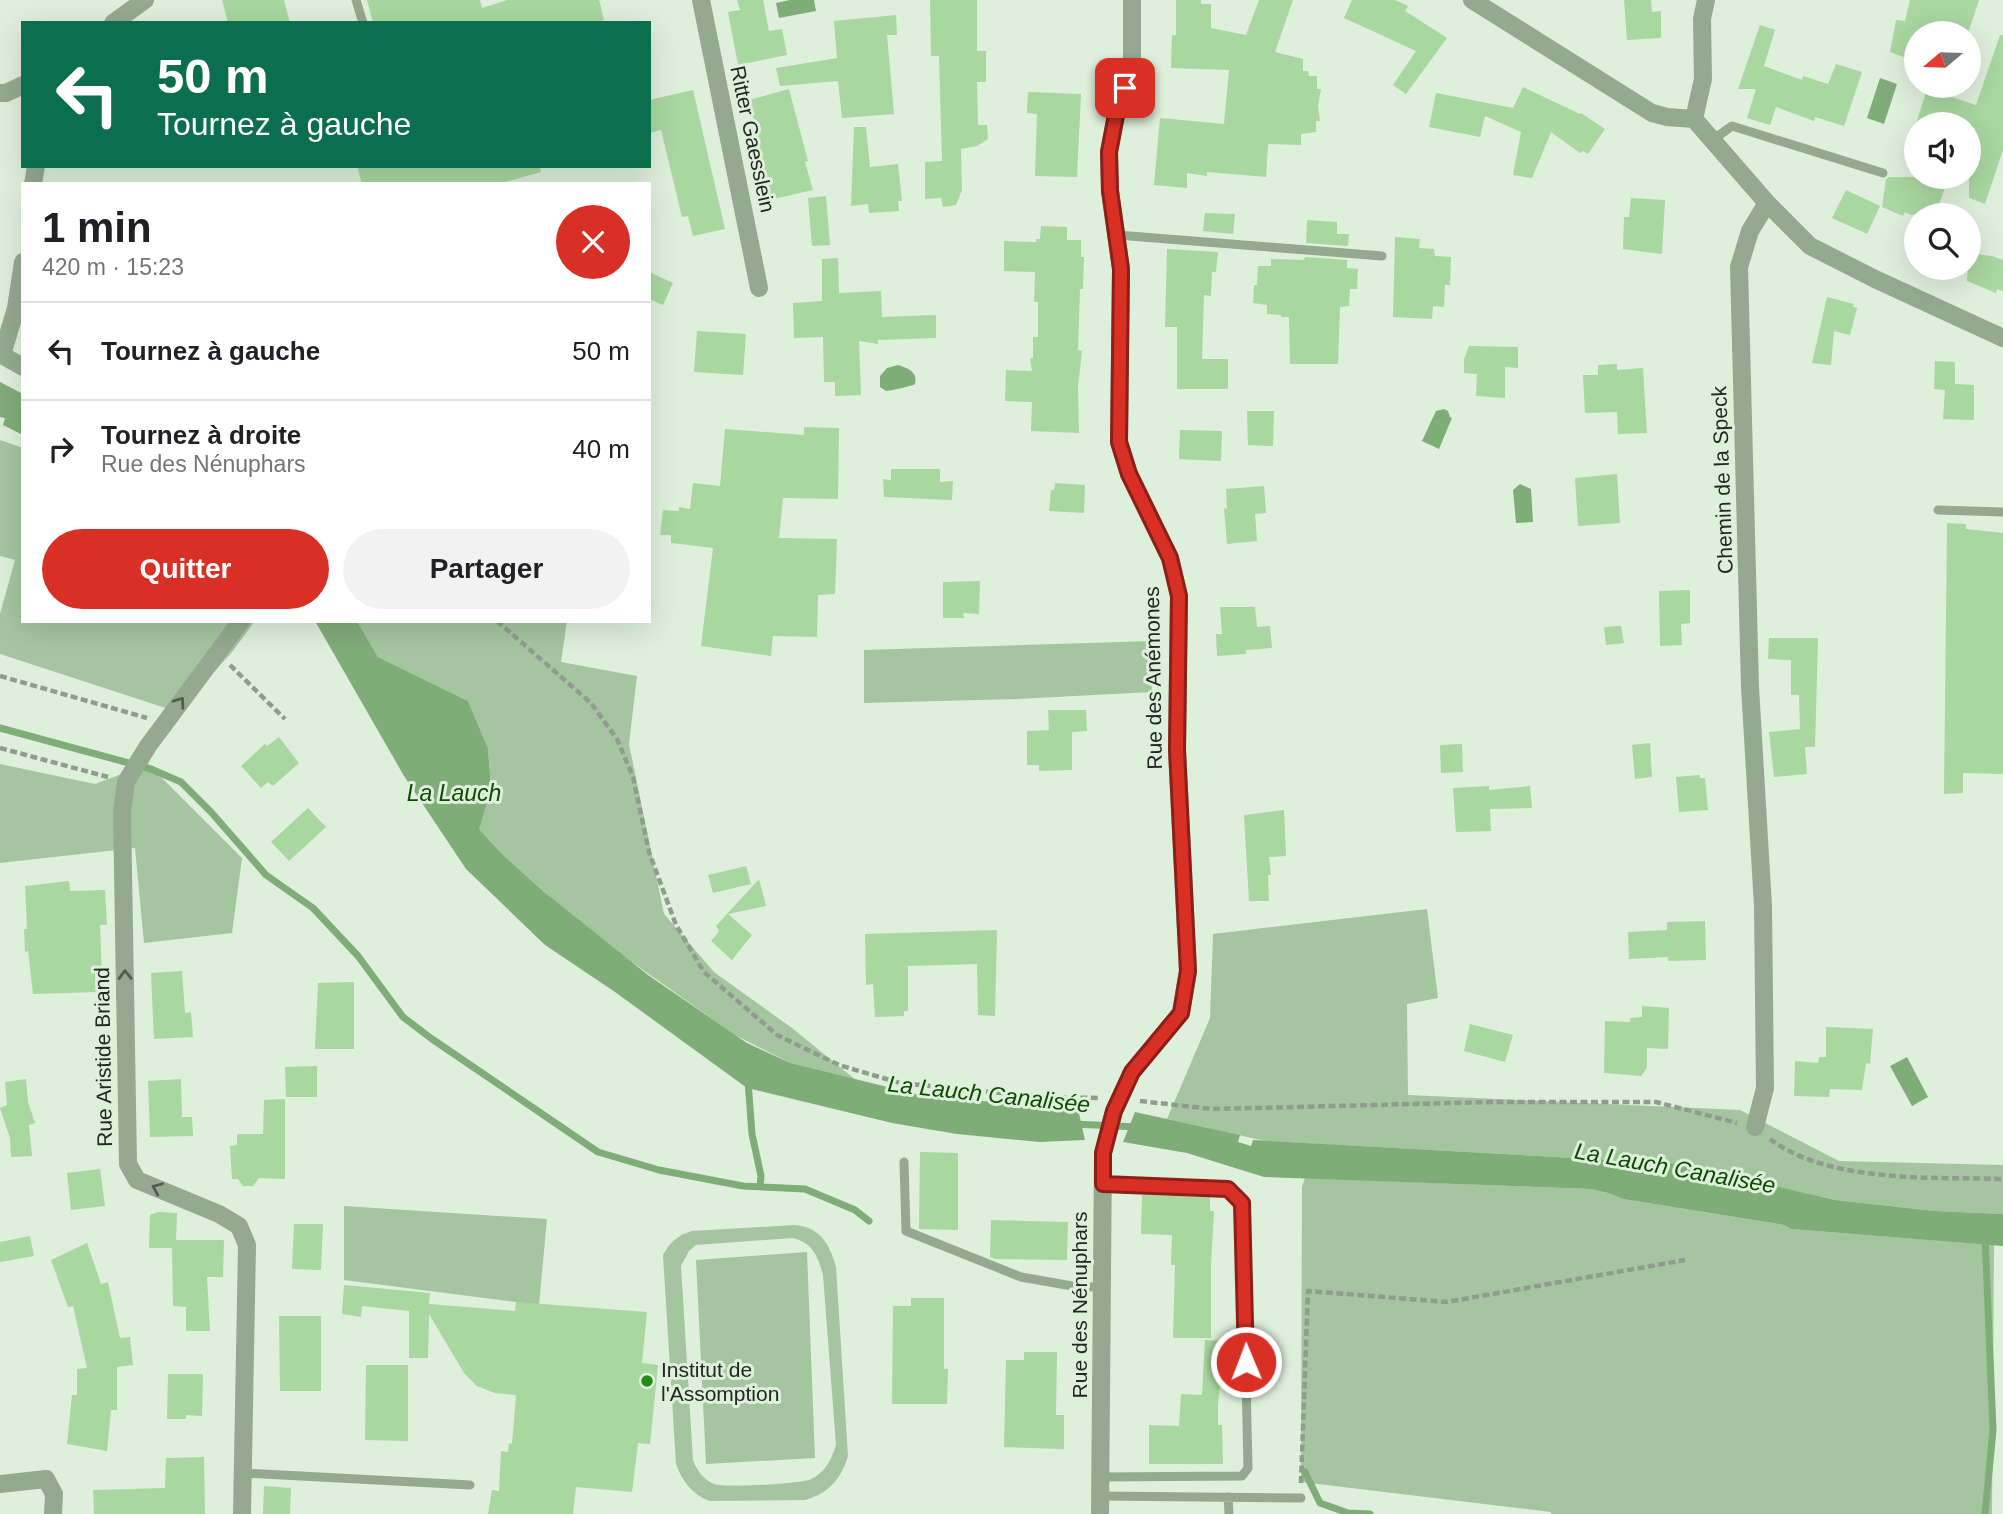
<!DOCTYPE html>
<html lang="fr">
<head>
<meta charset="utf-8">
<style>
  :root { --surface:#fff; --page:#f2f2f2; --text:#202124; --muted:#757577; --line:#e0e0e0; --accent:#d93025 }
  body { margin:0; font-family:Arial,sans-serif; background:var(--page); color:var(--text); height:100vh; display:flex; flex-direction:column; font-size:26px; white-space:nowrap }
  * { box-sizing:border-box; margin:0 }
  p { font-size:23px; color:var(--muted) }
  .icon { flex:none; width:38px; height:38px; fill:none; stroke:currentColor; stroke-width:2; stroke-linecap:round; stroke-linejoin:round }
  .map { position:relative; flex:1; overflow:hidden }
  .drawer { position:absolute; left:21px; top:182px; width:630px; height:441px; display:flex; flex-direction:column; background:var(--surface); border-radius:0px; box-shadow:0 7px 28px #0002 }
  .drawer>* { flex:none }
  .banner { position:absolute; left:21px; top:21px; width:630px; height:147px; border-radius:0px; box-shadow:0 7px 28px #0002; background:#0b6e4f; color:#fff; overflow:hidden }
  .needle { width:46px; rotate:251deg }
  .tools { position:absolute; left:1904px; top:21px; display:grid; gap:14px }
  .tools a { display:grid; place-items:center; width:77px; height:77px; border-radius:50%; background:var(--surface); box-shadow:0 7px 28px #0002; font-size:35px }
  .pin { position:absolute; display:grid; place-items:center; width:60px; height:60px; color:#fff; margin:-30px; border-radius:14px; box-shadow:0 4px 10px #0006 }
  .me { position:absolute; width:77px; margin:-38px; rotate:359deg; stroke-linejoin:round; filter:drop-shadow(0 0 5px #0008) }
  .turn { display:flex; align-items:center; gap:24px; height:147px; padding:0 21px; font-size:32px }
  .turn .icon { width:91px; height:91px; stroke-width:2.5 }
  .turn b { display:block; font-size:49px; line-height:60px }
  .round { display:grid; place-items:center; flex:none; width:74px; height:74px; border-radius:37px; background:var(--page) }
  .overview { display:flex; align-items:center; justify-content:space-between; height:119px; padding:0 21px }
  h1 { font-size:42px; font-weight:700; line-height:52px }
  .button { display:flex; gap:14px; margin-top:auto; padding:14px 21px }
  .button a { flex:1; height:80px; border-radius:42px; background:var(--accent); color:#fff; font-size:28px; font-weight:700; line-height:80px; text-align:center }
  .button a+a { background:var(--page); color:var(--text) }
  ul { padding:0; list-style:none }
  li { display:flex; align-items:center; gap:21px; height:98px; padding:0 21px; border-top:2px solid var(--line) }
  li div { flex:1 }
  li b { display:block; font-size:26px }
  li em { font-style:normal }
  .map>svg:first-child { display:block }
  .green { fill:#a5c5a0; fill-rule:evenodd }
  .water { fill:#7fad78 }
  .lines { fill:none; stroke-linecap:round; stroke-linejoin:round }
  .stream { stroke:#7fad78; stroke-width:7 }
  .building { fill:#a8d7a0 }
  .path { stroke:#909d8e; stroke-width:4.5; stroke-dasharray:7 3.5; stroke-linecap:butt }
  .service { stroke:#95a991; stroke-width:9 }
  .minor { stroke:#95a991; stroke-width:18 }
  .oneway { stroke:#505c4e }
  .route-casing { stroke:#8d1f18; stroke-width:18 }
  .route { stroke:#d93025; stroke-width:12 }
  .poi-dot { fill:#268e0e; stroke:#deefdb; stroke-width:2.5 }
  .labels { text-anchor:middle; dominant-baseline:central; stroke-width:6; stroke-linejoin:round; paint-order:stroke }
  .street-label { font-size:21px; fill:#222821; stroke:#deefdb }
  .poi-label { font-size:21px; fill:#222821; stroke:#deefdb; text-anchor:start }
  .water-label { font-size:23px; font-style:italic; fill:#0c4c00; stroke:#deefdb }
</style>
</head>
<body>
<div class="map">
<svg width="2003" height="1514" viewBox="0 0 2003 1514">
  <rect width="100%" height="100%" fill="#deefdb"/>
  <path class="green" d="M0,440L23,448V621H255L232,652L178,712L0,654V614L15,560L0,556Z
    M357,621H567L561,662L637,676L629,744L664,914L714,972L792,1028L857,1081L790,1063L735,1035L612,948L543,891L501,853L478,828L491,789L488,748L468,701L378,657Z
    M1151,641L1152,692L1017,699L864,703V650Z
    M0,764L95,784L148,764L242,858L232,933L144,943L135,848L0,863Z
    M1427,909L1438,998L1407,1004L1408,1095L1740,1110L1839,1161L2003,1165V1214L1935,1211L1835,1200L1683,1164L1265,1141L1167,1119L1210,1018L1213,934Z
    M1305,1178L1591,1189L1608,1193L1623,1199L1784,1225L1791,1229L1994,1245L1992,1514H1551V1512L1301,1482L1302,1187Z
    M344,1206L547,1219L539,1305L344,1280Z
    M794,1225C819,1226 830,1244 836,1267L848,1456C841,1479 828,1494 805,1500L709,1501C692,1494 682,1481 676,1464L663,1255C670,1242 678,1235 692,1231ZM792,1238C812,1242 818,1256 823,1275L836,1445C831,1460 826,1472 811,1479C801,1484 724,1488 714,1484C703,1479 697,1471 693,1460L681,1266L689,1251L696,1245Z
    M807,1252L815,1458L706,1464L696,1260Z"/>
  <path class="water" d="M790,0H814L816,11L779,18L776,3Z
    M1880,78L1897,84L1884,124L1867,118Z
    M898,365C908,368 918,372 915,384C912,386 890,391 886,391L880,387V376L887,368Z
    M0,382L23,394V435L3,425L5,418L0,417Z
    M1444,409L1448,411L1450,417L1452,418L1439,449L1422,441L1436,411Z
    M1520,484L1531,489L1533,522L1516,523L1513,490Z
    M315,621H357L378,657L468,701L488,748L491,789L479,829L501,853L543,891L648,975L747,1043L790,1063L924,1096L1078,1109L1085,1140L1040,1142L957,1134L892,1123L747,1088L615,992L545,945L466,869L404,776Z
    M1907,1057L1928,1097L1912,1106L1890,1066Z
    M1135,1112L1240,1135L1238,1142L1251,1146L1253,1140L1683,1164L1835,1200L1935,1211L2003,1214V1246L1791,1229L1784,1225L1623,1199L1608,1193L1591,1189L1264,1177L1187,1153L1123,1142Z"/>
  <g class="lines">
    <path class="stream" d="M0,728L151,769L181,782L211,812L266,875L313,908L358,956L403,1017L432,1039L598,1152L659,1170L743,1186L805,1189L855,1210L869,1221
      M748,1081L752,1134L761,1176L760,1186
      M1073,1124L1138,1127
      M1985,1235L1993,1430L1985,1514
      M1305,1472L1320,1503L1348,1513L1370,1514"/>
  </g>
  <path class="building" d="M222,0H284L290,23H228Z
    M367,0H480L482,8L507,0H599L604,20L593,23H373Z
    M737,0H763L769,31L782,29L787,55L738,65L728,12L740,10Z
    M930,0H977V51H986V82H977L978,125H987L988,139L977,146L961,149L962,190L956,205L943,207L941,198L925,199V162L942,161L939,56H931Z
    M1176,0H1201V4H1211V28L1246,35L1259,0H1293L1275,52L1303,59V71H1308L1309,76H1317V89H1321L1318,106L1320,121H1316V132L1301,134V145L1268,144L1266,177L1207,172V176L1187,173V188L1154,185L1160,118L1224,124L1229,70L1171,68L1172,35H1176Z
    M1352,0H1395L1408,6L1405,11L1447,38L1406,94L1393,85L1416,51L1344,18Z
    M1624,0H1651L1652,12L1661,11V38L1627,40Z
    M1910,0H1979L1968,33H1916L1915,61L1890,52L1896,20L1905,21Z
    M896,15L897,35H887L894,114L842,118L838,81L780,86L776,68L837,58L834,21Z
    M1760,25L1775,30L1764,66L1802,80L1803,76L1828,84L1836,64L1862,72L1844,126L1815,117L1814,121L1776,107L1770,125L1747,118L1756,89H1738Z
    M2000,35H2003V150L1985,204L1969,198V121L1968,124H1916L1927,89L1976,105Z
    M1523,87L1580,114L1581,113L1605,129L1588,154L1583,151L1580,153L1551,132L1532,178L1513,175L1521,132L1485,116L1480,137L1429,127L1436,93L1513,108Z
    M789,89L808,161L805,162L813,190L769,200L759,153H761L749,100Z
    M693,90L725,229L693,236L688,216L682,217L661,130L649,133V100Z
    M1028,92L1081,94L1077,177L1035,176L1037,114L1027,113Z
    M854,127H866L870,167L898,164L902,201H898L899,211L869,213L868,204L851,206Z
    M357,166H540L541,172L498,184H362Z
    M1889,177H1949L1935,215H1911L1905,212L1903,216L1882,207L1886,179Z
    M1846,190L1880,206L1867,234L1832,218Z
    M826,196L830,245L812,246L808,198Z
    M1631,198L1665,200L1662,254L1623,249L1624,217H1629Z
    M1205,213L1235,214L1233,234L1203,231Z
    M1307,220L1337,222V234H1349L1348,246L1306,243Z
    M1041,226L1067,227V240H1081V257H1084L1083,289H1080L1078,350L1082,351L1078,387L1079,433L1031,431L1032,402L1005,401L1006,370L1032,371L1030,358H1033V337H1038V302H1034L1035,272L1004,271V241L1036,242V239H1040Z
    M1395,237L1420,239L1419,248L1434,249L1435,256L1451,257L1450,285H1445L1444,307L1433,306L1432,319L1393,317Z
    M1167,249L1218,252L1216,272H1212L1211,296L1204,295L1202,359H1228V389H1177V327H1165Z
    M1969,253L1992,256L2003,260V291L1997,289L1996,293L1967,281Z
    M1305,257L1347,260V268L1358,269L1357,289H1350L1349,306L1340,307L1338,364H1290L1289,317H1281V315L1267,314V305L1253,303L1254,285H1257L1258,266H1271V259L1304,260Z
    M838,258L839,293L881,291L882,317L936,315V338L878,340V344L859,341L861,395L835,396V382H824L823,337L794,338L793,303L822,301V259Z
    M649,272L673,283L663,305L649,299Z
    M1827,297L1854,304L1853,307L1857,308L1850,335L1834,331L1831,365L1812,363Z
    M697,331L746,334L743,375L694,372Z
    M1469,346L1518,347V368L1505,367V398L1476,396L1477,374L1464,373V359Z
    M1935,361L1955,362V384L1974,385V420L1943,419L1945,390L1934,389Z
    M1617,364V370L1643,368L1647,433L1618,434L1617,412L1585,413L1583,375H1598V365Z
    M1247,411H1274L1273,446L1248,445Z
    M804,427L839,428L838,499L783,498L779,538L837,539L835,594L818,595L817,637L773,636L771,656L701,646L713,548L671,543V535H660L663,510L679,511V507L690,509L693,483L720,486L725,429L804,435Z
    M1180,430L1222,431L1221,461L1179,459Z
    M891,469H940V482L953,481L952,500L884,497L883,479L891,480Z
    M1617,474L1620,523L1578,526L1575,478Z
    M1055,483L1085,485L1084,513L1049,511L1051,490H1054Z
    M1264,486L1266,513L1255,514L1257,541L1227,544L1224,508L1227,509L1226,489Z
    M1947,523L1966,524V529L2003,533V774L1963,773V793L1944,794Z
    M980,581L979,614L963,613L964,618H943V582Z
    M1690,590V623L1681,624L1682,645L1660,646L1659,591Z
    M1220,607H1255L1257,627L1270,626L1272,648L1246,650V654L1217,656L1216,634H1222Z
    M1621,626L1624,643L1606,645L1604,627Z
    M1769,638H1818L1815,747H1805L1807,774L1774,777L1769,732L1800,729L1799,695H1791V660L1768,659Z
    M1048,710H1086L1087,731L1072,732V770L1039,771V765H1027V731L1049,730Z
    M279,737L299,763L273,786L268,782L261,788L241,766L265,744L267,746Z
    M1650,743L1652,777L1635,779L1632,745Z
    M1462,744L1463,772L1441,773L1440,745Z
    M1700,775V778H1705L1708,810L1679,812L1676,777Z
    M1489,786V790L1530,786L1532,808L1490,809L1491,831L1456,832L1453,788Z
    M308,808L326,827L289,861L271,842Z
    M1284,810L1286,856L1269,857L1271,875H1268L1269,901H1249L1244,815Z
    M746,866L751,884L713,893L708,875Z
    M759,879L766,906L728,914L752,935L732,960L711,941L719,931L716,926Z
    M69,881L70,891L105,890L107,925H100L102,977H95L96,992L33,994L28,951L25,952L24,929H27L25,886Z
    M1705,921L1706,960L1668,961V957L1629,959L1628,932L1667,930V922Z
    M997,930L995,1016L978,1015L977,964L908,966V1011H904V1016L875,1017L873,984L866,985L865,934Z
    M182,971L185,1013L191,1012L193,1037L154,1039L151,973Z
    M354,982V1049H315L318,983Z
    M1642,1006L1669,1008L1668,1049L1647,1048V1068L1641,1076L1604,1073L1605,1021L1630,1022V1018L1642,1017Z
    M1470,1024L1513,1035L1505,1062L1464,1051Z
    M1826,1027L1873,1029L1870,1064L1866,1063L1862,1090L1830,1089L1829,1097L1794,1096L1795,1061L1818,1063L1819,1057H1826Z
    M317,1066V1097H286L285,1067Z
    M26,1079L28,1102L35,1123L29,1125L32,1156L11,1157L10,1138L0,1108L7,1105L5,1082Z
    M181,1079L182,1117H192L193,1136L150,1137L148,1081Z
    M285,1099V1179L259,1178L253,1186H243L238,1179H232L230,1146L237,1145V1134H263L264,1100Z
    M920,1152L958,1153V1230L919,1229Z
    M100,1169L105,1206L71,1210L67,1173Z
    M1142,1195L1210,1197V1211H1214L1211,1265V1338H1173L1175,1265H1171L1172,1235L1141,1234Z
    M158,1212L177,1213L176,1240H224L223,1277H207L210,1331H186V1307L173,1306L172,1248H149L150,1215Z
    M991,1220L1068,1222L1067,1260L996,1259L990,1257Z
    M294,1224H323L321,1270L292,1269Z
    M30,1236L34,1256L0,1262V1242Z
    M87,1243L101,1284L108,1282L120,1338L130,1337L133,1365L117,1367V1410H111L107,1451L67,1444L72,1395H77V1369L87,1368L73,1306L68,1307L51,1260Z
    M344,1285L430,1293L429,1304L515,1311L516,1302L647,1312L642,1363L658,1365L650,1444L638,1443L632,1492L576,1487L573,1514H488L492,1490L499,1491L501,1451L508,1452L509,1443L512,1444L516,1395L495,1393L477,1386L464,1373L429,1314L428,1358H409V1311L362,1306L361,1317L342,1314Z
    M911,1298H944V1369H948L947,1404H892L893,1306H911Z
    M279,1316H321V1391H280Z
    M1205,1340L1224,1341L1218,1405V1425H1222L1223,1464H1149V1425L1179,1426L1181,1394L1202,1395Z
    M1024,1352H1057L1056,1415H1064V1449L1004,1447L1006,1360H1024Z
    M366,1365H408V1441L365,1440Z
    M168,1374H203L202,1416L186,1415V1419H167Z
    M204,1457L205,1514H94L93,1490L165,1488L166,1458Z
    M264,1486L291,1488L290,1514H263Z"/>
  <g class="lines">
    <path class="path" d="M497,621L591,703L617,739L633,777L649,852L676,925L704,972L777,1035L839,1065L900,1083L1042,1097L1100,1098
      M230,665L285,719
      M0,676L147,718
      M0,748L108,777
      M1140,1101L1212,1109L1494,1102H1656L1737,1123
      M1770,1139C1828,1183 1932,1177 2003,1179
      M1301,1483L1308,1291L1447,1302L1685,1260"/>
    <path class="service" d="M356,0L363,23
      M1711,141L1732,126L1883,173
      M1117,235L1382,256
      M1938,510L2003,512
      M904,1162L906,1231L1021,1277L1078,1287H1102
      M243,1473L470,1485
      M1101,1477L1242,1476L1248,1468L1242,1203L1228,1189L1103,1184
      M1100,1496L1301,1498
      M1228,1497L1229,1514"/>
    <path class="minor" d="M701,0L759,288
      M1472,0L1652,113L1667,117L1694,119L1767,203L1810,246L1875,279L2003,338
      M113,23L145,0
      M0,93H6L23,85
      M1694,119L1703,79L1702,19L1706,0
      M33,184L36,166
      M0,354L23,367
      M2,355L16,308L23,262
      M241,621L148,746L126,782L122,812L128,1164L137,1180L219,1214L239,1226L247,1245L242,1514
      M1755,1127L1765,1088L1763,906L1750,687L1739,267L1750,231L1767,203
      M0,1484L46,1479L54,1494L53,1514
      M1100,1514L1103,1153L1114,1111L1132,1072L1181,1013L1188,971L1177,750L1179,596L1170,558L1129,474L1119,442L1121,269L1110,191L1109,152L1117,110L1132,66V0"/>
  </g>
  <defs><path id="oneway-chevron" d="M-2-3.5L2.5 0L-2 3.5" fill="none" stroke-width="1.6" stroke-linecap="round" stroke-linejoin="round" transform="scale(1.75)"/></defs>
  <g class="oneway">
    <use href="#oneway-chevron" transform="translate(180 702) rotate(-54)"/>
    <use href="#oneway-chevron" transform="translate(125 975) rotate(-91)"/>
    <use href="#oneway-chevron" transform="translate(157 1188) rotate(-157)"/>
  </g>
  <g class="lines">
    <g class="route-casing">
      <path id="route" d="M1125,88L1117,110L1109,152L1110,191L1121,269L1119,442L1129,474L1170,558L1179,596L1177,750L1188,971L1181,1013L1132,1072L1114,1111L1103,1153V1184L1228,1189L1242,1203L1246,1362"/>
    </g>
    <use href="#route" class="route"/>
  </g>
  <circle class="poi-dot" cx="647" cy="1381" r="7"/>
  <g class="labels">
    <g class="street-label">
      <text transform="translate(753 139) rotate(78)">Ritter Gaesslein</text>
      <text transform="translate(1722 480) rotate(-92)">Chemin de la Speck</text>
      <text transform="translate(1153 678) rotate(-91)">Rue des Anémones</text>
      <text transform="translate(103 1057) rotate(-91)">Rue Aristide Briand</text>
      <text transform="translate(1079 1305) rotate(-90)">Rue des Nénuphars</text>
    </g>
    <g class="poi-label">
      <text x="661" y="1369">Institut de<tspan x="661" dy="24">l'Assomption</tspan></text>
    </g>
    <g class="water-label">
      <text x="454" y="793">La Lauch</text>
      <text transform="translate(989 1094) rotate(6)">La Lauch Canalisée</text>
      <text transform="translate(1675 1168) rotate(10)">La Lauch Canalisée</text>
    </g>
  </g>
</svg>
<div class="tools">
<a><svg class="needle" viewBox="-14 -14 28 28"><path d="M0-13l5 13h-10z" fill="#e53935"/><path d="M0 13l5-13h-10z" fill="#757577"/></svg></a>
<a><svg class="icon" aria-label="sound" viewBox="0 0 24 24"><path d="M4 9h4l5-4v14l-5-4H4zM17 9q2 3 0 6"/></svg></a>
<a><svg class="icon" aria-label="search" viewBox="0 0 24 24"><circle cx="10" cy="10" r="6"/><path d="M15 15l6 6"/></svg></a>
</div>
<div class="pin" style="left:1125px;top:88px;background:#d93025"><svg class="icon" aria-label="arrive" viewBox="0 0 24 24"><path d="M6 21V4h12l-3 4 3 4H6"/></svg></div>
<svg class="me" style="left:1246px;top:1362px" viewBox="-20 -20 40 40"><circle r="17" fill="#d93025" stroke="#fff" stroke-width="3"/><path d="M0-11L8 9 0 5-8 9z" fill="#fff"/></svg>
<div class="banner">
<div class="turn"><svg class="icon" aria-label="left" viewBox="0 0 24 24"><path d="M17 20v-9H6M10 6l-5 5 5 5"/></svg><div><b>50 m</b>Tournez à gauche</div></div>
</div>
<section class="drawer">
<div class="overview"><div><h1>1 min</h1><p>420 m · 15:23</p></div><a class="round" style="background:#d93025;color:#fff"><svg class="icon" aria-label="close" viewBox="0 0 24 24"><path d="M6 6l12 12M18 6L6 18"/></svg></a></div>
<ul>
<li><svg class="icon" aria-label="left" viewBox="0 0 24 24"><path d="M17 20v-9H6M10 6l-5 5 5 5"/></svg><div><b>Tournez à gauche</b></div><em>50 m</em></li>
<li><svg class="icon" aria-label="right" viewBox="0 0 24 24"><path d="M7 20v-9h11M14 6l5 5-5 5"/></svg><div><b>Tournez à droite</b><p>Rue des Nénuphars</p></div><em>40 m</em></li>
</ul>
<div class="button"><a>Quitter</a><a>Partager</a></div>
</section>
</div>
</body>
</html>
